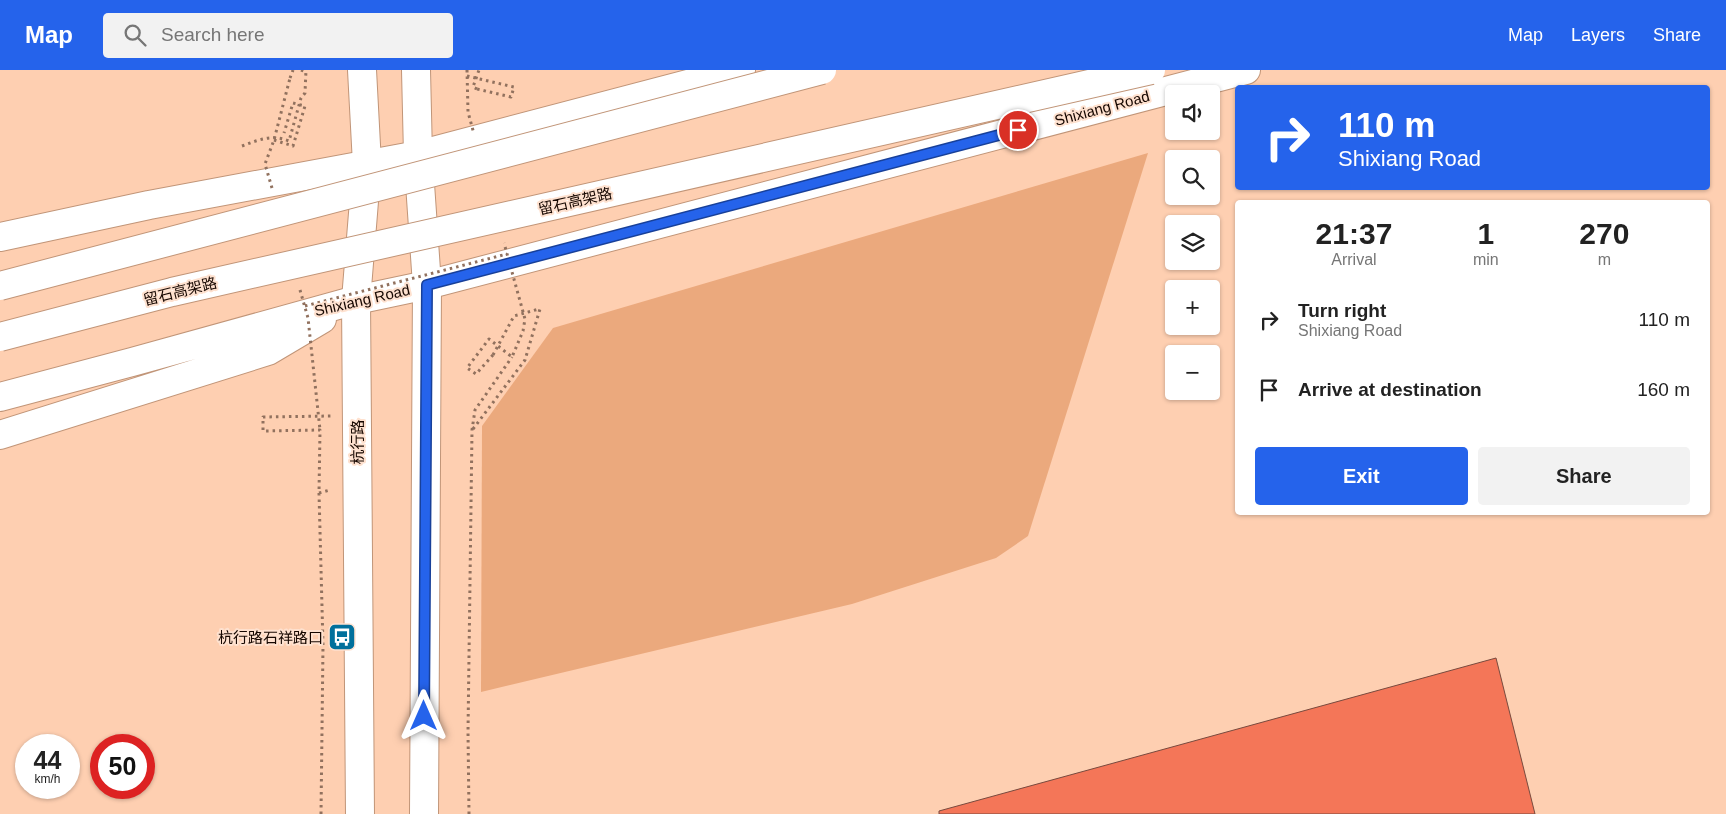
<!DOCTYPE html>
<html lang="en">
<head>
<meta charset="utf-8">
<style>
  :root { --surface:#fff; --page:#f2f2f2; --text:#222; --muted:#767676; --accent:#2563eb }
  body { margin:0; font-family:Arial,"Noto Sans SC",sans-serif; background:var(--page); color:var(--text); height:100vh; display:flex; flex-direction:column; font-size:19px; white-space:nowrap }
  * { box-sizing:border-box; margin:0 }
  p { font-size:16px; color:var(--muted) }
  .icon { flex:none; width:28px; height:28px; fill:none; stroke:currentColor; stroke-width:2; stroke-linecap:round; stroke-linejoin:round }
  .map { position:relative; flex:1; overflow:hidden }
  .side { position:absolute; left:1235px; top:130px; width:475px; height:315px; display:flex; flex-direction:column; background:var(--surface); border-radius:5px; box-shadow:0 1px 4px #0004 }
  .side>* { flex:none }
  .guide { position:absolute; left:1235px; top:15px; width:475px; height:105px; border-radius:5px; box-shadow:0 1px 4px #0004; background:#2563eb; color:#fff; overflow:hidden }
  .fabs { position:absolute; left:1165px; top:15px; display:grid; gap:10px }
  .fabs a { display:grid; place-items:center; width:55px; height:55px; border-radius:5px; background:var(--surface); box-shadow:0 1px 4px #0004; font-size:25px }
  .speed { position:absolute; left:15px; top:664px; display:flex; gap:10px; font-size:25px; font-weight:700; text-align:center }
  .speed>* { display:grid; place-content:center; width:65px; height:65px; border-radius:50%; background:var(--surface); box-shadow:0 1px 4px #0004; line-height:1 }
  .speed small { font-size:12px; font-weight:400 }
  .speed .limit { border:8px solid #d22; background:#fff; color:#111 }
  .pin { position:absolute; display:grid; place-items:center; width:42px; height:42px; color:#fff; margin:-21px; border:2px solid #fff; border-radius:50%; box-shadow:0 1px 5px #0007 }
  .me { position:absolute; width:55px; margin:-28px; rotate:0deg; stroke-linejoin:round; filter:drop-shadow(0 0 4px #0008) }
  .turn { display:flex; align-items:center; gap:18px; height:105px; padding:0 20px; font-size:22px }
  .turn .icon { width:65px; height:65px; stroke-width:2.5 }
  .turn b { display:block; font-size:35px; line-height:42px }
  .eta { display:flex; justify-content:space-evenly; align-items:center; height:85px; text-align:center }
  .eta b { font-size:30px; font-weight:600; line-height:35px }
  .primary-button { display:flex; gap:10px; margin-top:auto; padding:10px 20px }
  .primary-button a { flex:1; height:58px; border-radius:5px; background:var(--accent); color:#fff; font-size:20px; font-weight:600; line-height:58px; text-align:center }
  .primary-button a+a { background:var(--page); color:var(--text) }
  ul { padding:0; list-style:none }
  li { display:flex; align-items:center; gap:15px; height:70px; padding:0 20px }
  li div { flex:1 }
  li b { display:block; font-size:19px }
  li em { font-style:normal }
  header { display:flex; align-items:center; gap:30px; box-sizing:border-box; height:70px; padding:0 25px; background:var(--accent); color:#fff }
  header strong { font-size:24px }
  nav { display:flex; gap:28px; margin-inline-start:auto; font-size:18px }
  .search { width:350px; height:45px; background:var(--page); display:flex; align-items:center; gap:12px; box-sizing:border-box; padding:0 18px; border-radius:5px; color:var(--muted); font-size:19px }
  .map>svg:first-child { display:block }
  .green { fill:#eba97d }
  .building { fill:#f47658; stroke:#784a3e }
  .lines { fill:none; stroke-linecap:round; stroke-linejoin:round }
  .secondary-casing { stroke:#c19578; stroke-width:30 }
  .primary-casing { stroke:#c19578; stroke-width:30 }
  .path { stroke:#91715e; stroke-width:3; stroke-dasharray:2.5 4; stroke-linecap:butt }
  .secondary { stroke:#fff; stroke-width:28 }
  .primary { stroke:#fff; stroke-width:28 }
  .highway-bridge-casing { stroke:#c19578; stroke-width:30; stroke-linecap:butt }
  .path-bridge { stroke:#91715e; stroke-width:3; stroke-dasharray:2.5 4; stroke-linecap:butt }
  .highway-bridge { stroke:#fff; stroke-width:28 }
  .route-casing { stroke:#184099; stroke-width:12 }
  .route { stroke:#2563eb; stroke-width:9 }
  .labels { text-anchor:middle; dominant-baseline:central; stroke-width:4; stroke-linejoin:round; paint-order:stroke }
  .street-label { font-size:15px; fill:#160701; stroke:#fee1cf }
  .poi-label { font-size:15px; fill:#160701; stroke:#fee1cf; text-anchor:end }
</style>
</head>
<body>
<header>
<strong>Map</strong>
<div class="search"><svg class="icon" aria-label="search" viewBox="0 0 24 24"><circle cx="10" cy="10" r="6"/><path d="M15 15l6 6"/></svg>Search here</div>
<nav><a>Map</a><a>Layers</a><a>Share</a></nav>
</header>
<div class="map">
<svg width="1726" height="744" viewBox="0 0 1726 744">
  <rect width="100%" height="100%" fill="#fecfb1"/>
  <path class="green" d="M1148,83L1028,466L996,488L852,534L481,622L482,356L553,258Z"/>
  <path class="building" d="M1496,588L1535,744H939V741Z"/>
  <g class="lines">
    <g class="secondary-casing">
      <path id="secondary" d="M416,0L418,85L427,215L424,744
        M360,744L356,230L367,94L362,0"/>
    </g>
    <g class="primary-casing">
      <path id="primary" d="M0,167L149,135L418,85L741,0
        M0,327L132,292L356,230L427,215L1246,0
        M0,365L268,281L322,249"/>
    </g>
    <path class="path" d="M301,0L306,2
      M290,8L293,0
      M477,19L473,17L479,0
      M242,76C258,70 272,64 289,71L301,28L305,23L306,0
      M493,285L514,246L539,239
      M473,359L525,290L540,239
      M319,423L330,420
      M321,744L323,575L319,423L320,360L263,361V347L331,346
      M469,744L468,662L472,360L475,340L512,287"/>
    <use href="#secondary" class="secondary"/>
    <use href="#primary" class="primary"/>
    <g class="highway-bridge-casing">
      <path id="highway-bridge" d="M0,216L822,0
        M0,267L172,222L1151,0"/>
    </g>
    <path class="path-bridge" d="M467,0L468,42L474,64
      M467,6L514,17L511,27L477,19
      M274,70L293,76L305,36L293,33L284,63
      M272,118L265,94L274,70L290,8
      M300,220L308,248L320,360
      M305,236L507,184
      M493,285L476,304L467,298L489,269L512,287L523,261L525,249L504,173"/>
    <use href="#highway-bridge" class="highway-bridge"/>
  </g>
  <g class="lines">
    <g class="route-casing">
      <path id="route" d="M424,646L427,215L1018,60"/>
    </g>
    <use href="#route" class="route"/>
  </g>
  <defs>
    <g id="bus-square" transform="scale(1.4375)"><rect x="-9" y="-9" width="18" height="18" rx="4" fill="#01709c" stroke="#fee1cf"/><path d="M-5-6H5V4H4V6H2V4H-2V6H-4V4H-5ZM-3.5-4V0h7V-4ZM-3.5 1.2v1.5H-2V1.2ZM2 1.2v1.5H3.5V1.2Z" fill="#fff"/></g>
  </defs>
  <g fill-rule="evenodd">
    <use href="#bus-square" x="342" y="567"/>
  </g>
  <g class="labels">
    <g class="street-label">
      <text transform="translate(1102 38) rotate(-15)">Shixiang Road</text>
      <text transform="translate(575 131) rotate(-13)">留石高架路</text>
      <text transform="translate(180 221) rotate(-14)">留石高架路</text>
      <text transform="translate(362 230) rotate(-13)">Shixiang Road</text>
      <text transform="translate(357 372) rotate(-90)">杭行路</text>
    </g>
    <g class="poi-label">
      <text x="323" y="567">杭行路石祥路口</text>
    </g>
  </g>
</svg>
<div class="fabs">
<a><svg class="icon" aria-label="sound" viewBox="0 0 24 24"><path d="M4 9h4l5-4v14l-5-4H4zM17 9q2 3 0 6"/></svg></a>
<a><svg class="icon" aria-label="search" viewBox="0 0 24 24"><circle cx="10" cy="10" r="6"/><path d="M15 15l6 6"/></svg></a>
<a><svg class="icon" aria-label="layers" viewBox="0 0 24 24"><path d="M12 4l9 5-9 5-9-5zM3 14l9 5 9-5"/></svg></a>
<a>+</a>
<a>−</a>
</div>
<div class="speed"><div>44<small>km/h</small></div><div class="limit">50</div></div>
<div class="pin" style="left:1018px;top:60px;background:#d93025"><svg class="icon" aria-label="arrive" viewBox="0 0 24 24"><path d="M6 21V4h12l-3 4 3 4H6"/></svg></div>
<svg class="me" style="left:424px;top:646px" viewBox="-20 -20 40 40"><path d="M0-17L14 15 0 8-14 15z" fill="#2563eb" stroke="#fff" stroke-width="4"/></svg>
<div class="guide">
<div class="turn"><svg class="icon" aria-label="right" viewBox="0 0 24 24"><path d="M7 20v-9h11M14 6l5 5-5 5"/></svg><div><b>110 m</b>Shixiang Road</div></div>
</div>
<section class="side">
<div class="eta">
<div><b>21:37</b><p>Arrival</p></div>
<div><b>1</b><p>min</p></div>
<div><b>270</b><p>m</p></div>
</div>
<ul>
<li><svg class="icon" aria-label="right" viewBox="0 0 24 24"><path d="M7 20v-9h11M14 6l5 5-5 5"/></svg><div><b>Turn right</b><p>Shixiang Road</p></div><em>110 m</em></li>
<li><svg class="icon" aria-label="arrive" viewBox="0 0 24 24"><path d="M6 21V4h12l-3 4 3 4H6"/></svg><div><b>Arrive at destination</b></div><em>160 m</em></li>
</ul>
<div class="primary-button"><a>Exit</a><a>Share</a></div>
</section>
</div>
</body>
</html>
